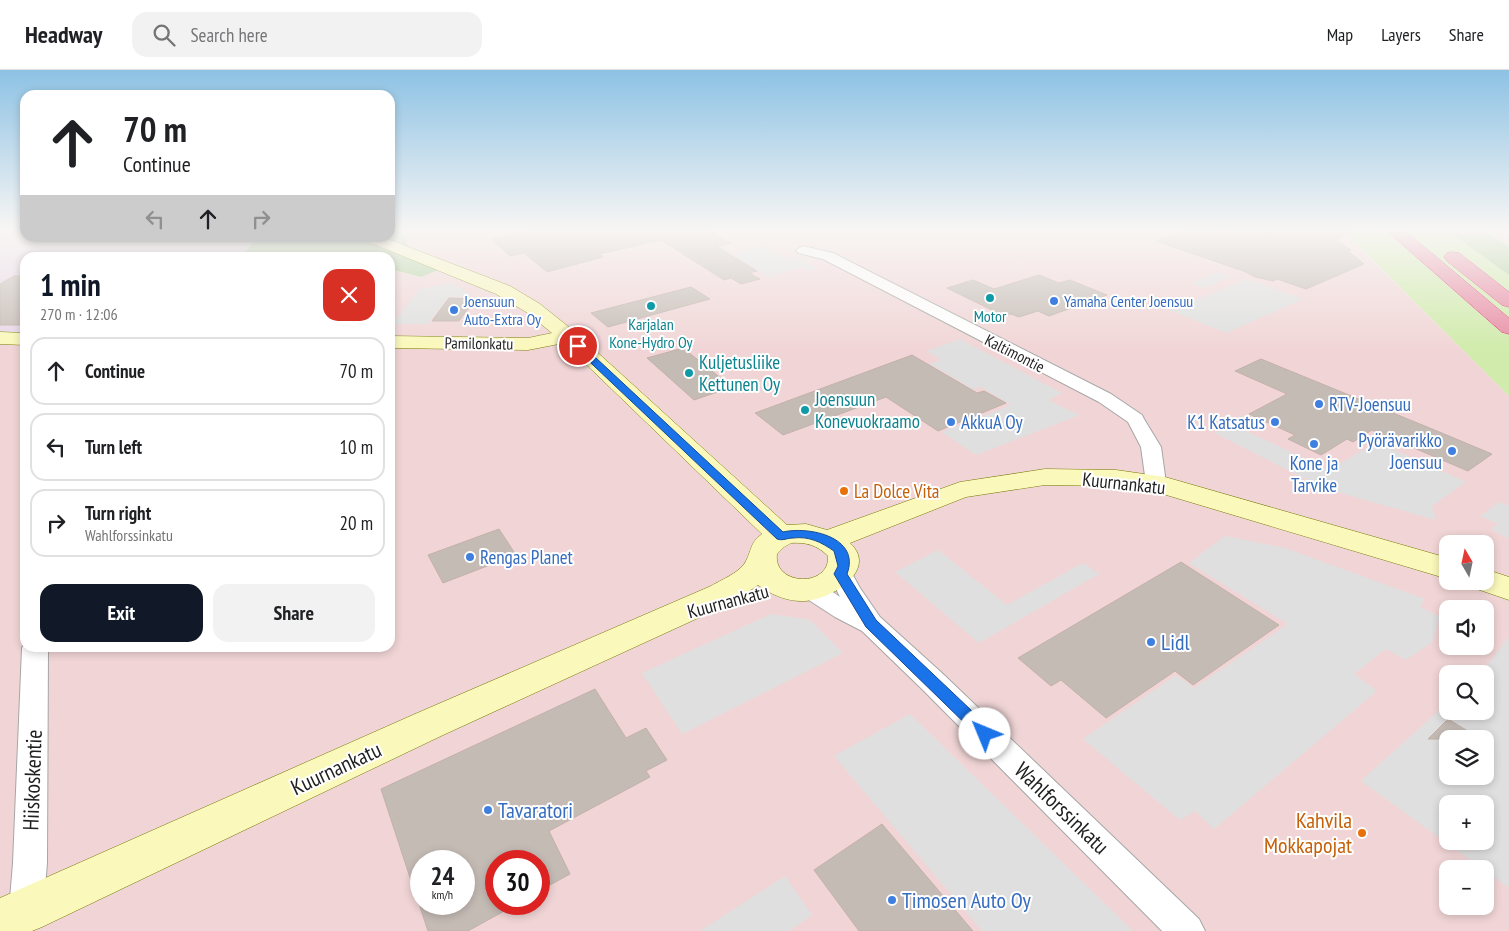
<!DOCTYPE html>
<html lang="en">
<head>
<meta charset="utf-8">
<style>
  :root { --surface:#fff; --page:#f2f2f2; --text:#202124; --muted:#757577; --line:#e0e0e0; --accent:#111827 }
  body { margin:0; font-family:"PT Sans Narrow",sans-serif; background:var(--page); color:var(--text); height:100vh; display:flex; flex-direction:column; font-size:19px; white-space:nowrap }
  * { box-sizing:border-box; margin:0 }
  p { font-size:16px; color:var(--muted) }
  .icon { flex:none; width:28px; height:28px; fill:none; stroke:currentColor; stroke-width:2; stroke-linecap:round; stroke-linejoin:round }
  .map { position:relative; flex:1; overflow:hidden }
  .details { position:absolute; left:20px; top:182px; width:375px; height:400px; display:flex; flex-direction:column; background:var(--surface); border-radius:15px; box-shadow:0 2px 8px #0003 }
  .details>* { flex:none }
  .banner { position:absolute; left:20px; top:20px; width:375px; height:152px; border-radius:15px; box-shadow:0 2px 8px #0003; background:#fff; color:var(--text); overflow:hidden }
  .needle { width:32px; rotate:351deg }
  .fabs { position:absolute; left:1439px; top:465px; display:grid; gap:10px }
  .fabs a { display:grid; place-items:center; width:55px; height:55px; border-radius:10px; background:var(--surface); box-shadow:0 2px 8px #0003; font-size:25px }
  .speed { position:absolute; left:410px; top:780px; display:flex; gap:10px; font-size:25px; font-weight:700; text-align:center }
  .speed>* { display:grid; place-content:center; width:65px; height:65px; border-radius:50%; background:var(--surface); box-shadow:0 2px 8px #0003; line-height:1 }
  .speed small { font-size:12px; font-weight:400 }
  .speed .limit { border:8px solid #d22; background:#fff; color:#111 }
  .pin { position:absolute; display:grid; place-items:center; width:42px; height:42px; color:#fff; margin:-21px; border:2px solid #fff; border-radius:50%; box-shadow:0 1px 5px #0007 }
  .me { position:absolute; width:55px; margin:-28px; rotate:315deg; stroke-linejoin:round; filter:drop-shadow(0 0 4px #0008) }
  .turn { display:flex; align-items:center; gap:18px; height:105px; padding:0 20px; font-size:22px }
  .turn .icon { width:65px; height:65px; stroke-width:2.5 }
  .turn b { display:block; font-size:35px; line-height:42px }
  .lanes { display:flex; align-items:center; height:48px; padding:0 20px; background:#0003; justify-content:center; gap:25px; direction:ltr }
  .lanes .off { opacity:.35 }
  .round { display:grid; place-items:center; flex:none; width:52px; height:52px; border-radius:15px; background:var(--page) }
  .head { display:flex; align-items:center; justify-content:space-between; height:85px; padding:0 20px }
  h1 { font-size:30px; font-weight:600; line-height:38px; color:var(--accent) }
  .cta { display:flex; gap:10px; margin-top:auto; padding:10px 20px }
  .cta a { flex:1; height:58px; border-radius:15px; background:var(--accent); color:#fff; font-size:20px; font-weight:600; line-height:58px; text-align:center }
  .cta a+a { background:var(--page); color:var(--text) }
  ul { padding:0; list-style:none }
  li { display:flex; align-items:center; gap:15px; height:68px; margin:0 10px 8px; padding:0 10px; border:2px solid var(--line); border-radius:15px }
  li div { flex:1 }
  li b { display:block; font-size:19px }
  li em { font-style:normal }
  header { display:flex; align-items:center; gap:30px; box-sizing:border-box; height:70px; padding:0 25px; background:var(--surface); border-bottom:1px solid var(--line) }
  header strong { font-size:24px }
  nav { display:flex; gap:28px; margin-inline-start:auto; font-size:18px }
  .search { width:350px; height:45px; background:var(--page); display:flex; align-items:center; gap:12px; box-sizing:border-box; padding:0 18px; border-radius:15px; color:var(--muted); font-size:19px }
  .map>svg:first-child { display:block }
  .commercial { fill:#f1d5d6; fill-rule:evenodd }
  .industrial { fill:#e9d7e7 }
  .grass { fill:#d0ebab }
  .forest { fill:#aed09a }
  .parking { fill:#dfdfdf; fill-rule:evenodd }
  .building { fill:#c5bbb5; stroke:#c2b1a8 }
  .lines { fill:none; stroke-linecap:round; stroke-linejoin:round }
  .street-casing { stroke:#a6a6a6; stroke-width:2 }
  .secondary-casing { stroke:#767904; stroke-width:1 }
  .highway-casing { stroke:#dd2473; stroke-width:1 }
  .street { fill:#fff; fill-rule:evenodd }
  .secondary { fill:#faf8ba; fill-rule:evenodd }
  .highway { fill:#e88da5; fill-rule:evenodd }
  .route { fill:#1a73e8; stroke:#114b97 }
  .culture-dot { fill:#0f9aa8; stroke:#fff; stroke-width:2 }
  .shop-dot { fill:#3f7fe0; stroke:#fff; stroke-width:2 }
  .food-dot { fill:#e8710a; stroke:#fff; stroke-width:2 }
  .labels { text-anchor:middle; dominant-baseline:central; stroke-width:4; stroke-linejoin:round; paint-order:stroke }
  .far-shop-label { font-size:16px; fill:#366cbe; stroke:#fff; text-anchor:start }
  .far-culture-label { font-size:16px; fill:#0d838f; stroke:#fff }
  .far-street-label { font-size:16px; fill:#1f1f1f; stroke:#fff }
  .culture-label { font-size:19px; fill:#0d838f; stroke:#fff; text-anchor:start }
  .shop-label { font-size:19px; fill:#366cbe; stroke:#fff; text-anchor:start }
  .street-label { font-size:19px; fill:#1f1f1f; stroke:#fff }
  .food-label { font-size:19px; fill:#c56008; stroke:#fff; text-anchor:start }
  .near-shop-label { font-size:22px; fill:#366cbe; stroke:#fff; text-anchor:start }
  .near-street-label { font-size:22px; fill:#1f1f1f; stroke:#fff }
  .near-food-label { font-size:22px; fill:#c56008; stroke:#fff; text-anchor:end }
</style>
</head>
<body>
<header>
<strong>Headway</strong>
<div class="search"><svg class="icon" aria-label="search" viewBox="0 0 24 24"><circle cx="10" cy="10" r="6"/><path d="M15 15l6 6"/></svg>Search here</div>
<nav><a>Map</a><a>Layers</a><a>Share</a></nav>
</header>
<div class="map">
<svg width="1509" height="861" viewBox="0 0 1509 861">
  <rect width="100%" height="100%" fill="#f0ece6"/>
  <path class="commercial" d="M401,159H1340L1348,166L1509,326V861H0V271L25,272V578H390V199L421,207ZM1448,474H1485V511H1448ZM1448,539H1485V576H1448ZM1448,604H1485V641H1448ZM1448,669H1485V706H1448ZM1448,734H1485V771H1448ZM421,791H464V834H421ZM496,791H539V834H496ZM1448,799H1485V836H1448Z
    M1483,159H1509V177Z"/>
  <path class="industrial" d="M0,159H25V168H257L240,187L25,188V272L0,271Z"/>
  <path class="grass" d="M1340,159H1445L1509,205V326L1349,166Z"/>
  <path class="forest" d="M390,159H401L414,189L438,200L421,207L390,199V188H240L257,168H390Z
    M1445,159H1483L1509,177V205Z"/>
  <path class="parking" d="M764,177L801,196L790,189L798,187L816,198L808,200L803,197L768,207L732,185Z
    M1218,202L1231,207L1204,218L1191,213Z
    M1248,209L1303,229L1226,263L1170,240Z
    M450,213L471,224L469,228L448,227L428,254H393L419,219Z
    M960,269L1062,323L1048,330L1080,345L976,385L942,362L1011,335L981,317L973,319L930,294L941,290L926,281Z
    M1233,355L1329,400L1377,372L1466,412L1432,436L1436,450L1323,418L1215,363Z
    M1499,432L1509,436V469L1491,459L1498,454L1480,446Z
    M1225,466L1285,478L1425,529L1420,537L1440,547L1432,572L1406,590L1386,579L1354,604L1377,621L1214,759L1195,741L1180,750L1083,669L1176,605L1194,618L1288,554L1189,493Z
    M938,480L1007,535L1083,493L1099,504L979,573L895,502Z
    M771,544L810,550L843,583L682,664L642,603Z
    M1509,567V818L1361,711L1447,633L1448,641H1485V604H1480ZM1448,669H1485V706H1448ZM1448,734H1485V771H1448Z
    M910,644L1133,861H982L834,686Z
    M785,806L812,845L789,861H700Z"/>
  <path class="building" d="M537,159H707L731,173L716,176L757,201L749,203L760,209L741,214L731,208L724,210L661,170L599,184L603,187L547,202L524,183L510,186L492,169Z
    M1191,159H1210L1218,162L1225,159H1358L1336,170L1351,180L1348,181L1364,194L1306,219L1277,209L1273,211L1255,207L1246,202L1156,171Z
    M1039,205L1059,213L1070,210L1107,225L1049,246L1038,241L1019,247L1011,244L1004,246L947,218L973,210L994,219Z
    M14,206H25V255H0V214Z
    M691,217L710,229L608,257L591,243Z
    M449,228L475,229L459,251H432Z
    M683,278L732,317L694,330L647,288Z
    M912,285L977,323L984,321L1006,333L938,361L886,327L783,365L755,343Z
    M1261,289L1437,361L1492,384L1468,401L1372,360L1353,372L1347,369L1321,385L1288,369L1295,365L1249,344L1287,324L1235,301Z
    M499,459L516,485L443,513L428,485Z
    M1181,492L1279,555L1193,615L1175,601L1106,648L1061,610L1051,616L1018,588Z
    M595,619L626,668L646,658L667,690L646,701L650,707L549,761L570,804L539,821V791H496V834H517L468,861H428L419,834H464V791H421V831L418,832L381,719Z
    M1448,649L1481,669H1428Z
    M882,754L973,861H859L814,800Z"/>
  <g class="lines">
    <g class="street-casing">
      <path id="street" d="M803,176L833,183L1111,324L1142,345L1144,349L1161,377L1166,413L1163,417L1156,419L1149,417L1146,413L1141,377L1128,352L1099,332L823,189L798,183L796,180Z
        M841,496L849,498L860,518L880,547L943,604L1199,849L1205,861H1162L923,620L862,561L835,547L801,525L798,519L801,513C817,509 828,519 840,527L829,504L833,498Z
        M25,572V578H48L47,793L43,841L38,853L26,858L14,853L9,841L13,793L22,578Z"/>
    </g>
    <g class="secondary-casing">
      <path id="secondary" d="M364,168H385L510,216L540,234L575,262L787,455L806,454L827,460L960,412L1045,399L1116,400L1165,407L1448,488V509L1153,421L1116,416L1045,415L966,427L850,473C879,500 831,530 805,531C788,532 772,525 758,515L733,532L441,666L42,857L32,861H0V828L415,644L711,516C721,510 741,502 746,491C752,479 750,473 762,464L564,273L528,280L390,278V266L528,268L552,263L526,242L496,224L366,171ZM791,473C806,472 817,475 828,486C830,518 773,516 777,484L784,477Z
        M0,262L25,263V275L0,274Z
        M1485,499L1509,507V530L1474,518L1470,511H1485Z"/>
    </g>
    <g class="highway-casing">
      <path id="highway" d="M1385,159H1403L1509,248V264L1502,262Z
        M1453,182L1459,183L1509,222V237L1502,235L1447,191L1444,187L1447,183Z"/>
    </g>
    <use href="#street" class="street"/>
    <use href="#secondary" class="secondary"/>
    <use href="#highway" class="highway"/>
  </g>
  <linearGradient id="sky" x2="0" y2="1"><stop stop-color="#8dc2e4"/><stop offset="0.57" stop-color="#f8f6f4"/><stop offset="1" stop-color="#f8f6f4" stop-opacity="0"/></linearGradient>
  <rect width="1509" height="280" fill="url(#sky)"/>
  <path class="route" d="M578,273L581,274L783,462C809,456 861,467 847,504L876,550L991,659L993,664L991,668L985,670L980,668L866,557L834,504L838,496L834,481C821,472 809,466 793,468C787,468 783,471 777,469L575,278V274Z"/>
  <g class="culture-dot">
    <circle cx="990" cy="228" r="5"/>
    <circle cx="651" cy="236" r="5"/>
    <circle cx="689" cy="303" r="5"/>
    <circle cx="805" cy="340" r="5"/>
  </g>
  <g class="shop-dot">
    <circle cx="1054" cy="231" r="5"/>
    <circle cx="454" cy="240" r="5"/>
    <circle cx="1319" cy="334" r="5"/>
    <circle cx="951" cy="352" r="5"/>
    <circle cx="1275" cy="352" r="5"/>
    <circle cx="1314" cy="374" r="5"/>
    <circle cx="1452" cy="381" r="5"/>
    <circle cx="470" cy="487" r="5"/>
    <circle cx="1151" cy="572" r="5"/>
    <circle cx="488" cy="740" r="5"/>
    <circle cx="892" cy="830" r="5"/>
  </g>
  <g class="food-dot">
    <circle cx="844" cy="421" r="5"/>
    <circle cx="1362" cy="763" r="5"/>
  </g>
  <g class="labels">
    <g class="far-shop-label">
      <text x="464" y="231">Joensuun<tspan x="464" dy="18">Auto-Extra Oy</tspan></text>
      <text x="1064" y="231">Yamaha Center Joensuu</text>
    </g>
    <g class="far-culture-label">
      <text x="990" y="246">Motor</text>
      <text x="651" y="254">Karjalan<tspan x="651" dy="18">Kone-Hydro Oy</tspan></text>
    </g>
    <g class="far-street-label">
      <text transform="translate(479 273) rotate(1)">Pamilonkatu</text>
      <text transform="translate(1015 283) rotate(27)">Kaltimontie</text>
    </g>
    <g class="culture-label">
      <text x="699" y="292">Kuljetusliike<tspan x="699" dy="22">Kettunen Oy</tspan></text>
      <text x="815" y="329">Joensuun<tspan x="815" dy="22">Konevuokraamo</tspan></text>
    </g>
    <g class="shop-label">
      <text x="1329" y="334">RTV-Joensuu</text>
      <text x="961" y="352">AkkuA Oy</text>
      <text x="1265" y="352" text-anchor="end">K1 Katsatus</text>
      <text x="1442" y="370" text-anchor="end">Pyörävarikko<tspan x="1442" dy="22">Joensuu</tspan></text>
      <text x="1314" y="393" text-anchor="middle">Kone ja<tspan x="1314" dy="22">Tarvike</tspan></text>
      <text x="480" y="487">Rengas Planet</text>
    </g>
    <g class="street-label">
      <text transform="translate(1124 413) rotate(6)">Kuurnankatu</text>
      <text transform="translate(728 531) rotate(-15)">Kuurnankatu</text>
    </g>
    <g class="food-label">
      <text x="854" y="421">La Dolce Vita</text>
    </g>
    <g class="near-shop-label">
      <text x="1161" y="572">Lidl</text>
      <text x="498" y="740">Tavaratori</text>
      <text x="902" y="830">Timosen Auto Oy</text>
    </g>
    <g class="near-street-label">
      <text transform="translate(336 698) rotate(-25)">Kuurnankatu</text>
      <text transform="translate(32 710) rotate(-88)">Hiiskoskentie</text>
      <text transform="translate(1062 738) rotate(44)">Wahlforssinkatu</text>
    </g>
    <g class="near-food-label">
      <text x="1352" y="750">Kahvila<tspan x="1352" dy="25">Mokkapojat</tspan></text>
    </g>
  </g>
</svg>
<div class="fabs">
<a><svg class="needle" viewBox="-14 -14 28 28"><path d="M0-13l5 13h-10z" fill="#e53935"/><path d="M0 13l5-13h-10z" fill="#757577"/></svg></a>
<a><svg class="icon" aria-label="sound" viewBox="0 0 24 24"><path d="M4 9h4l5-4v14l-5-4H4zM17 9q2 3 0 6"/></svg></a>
<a><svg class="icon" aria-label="search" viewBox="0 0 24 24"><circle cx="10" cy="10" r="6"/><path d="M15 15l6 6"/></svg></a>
<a><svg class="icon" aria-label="layers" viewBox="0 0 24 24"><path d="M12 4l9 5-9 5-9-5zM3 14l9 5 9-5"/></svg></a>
<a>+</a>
<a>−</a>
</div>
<div class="speed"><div>24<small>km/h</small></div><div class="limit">30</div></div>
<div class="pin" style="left:578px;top:276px;background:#d93025"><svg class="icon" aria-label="arrive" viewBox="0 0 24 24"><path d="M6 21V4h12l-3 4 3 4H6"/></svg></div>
<svg class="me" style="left:985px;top:664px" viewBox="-20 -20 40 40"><circle r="19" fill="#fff"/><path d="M0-13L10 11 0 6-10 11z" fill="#1a73e8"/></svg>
<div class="banner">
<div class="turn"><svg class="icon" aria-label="ahead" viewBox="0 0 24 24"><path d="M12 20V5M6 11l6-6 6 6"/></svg><div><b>70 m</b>Continue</div></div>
<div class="lanes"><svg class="icon off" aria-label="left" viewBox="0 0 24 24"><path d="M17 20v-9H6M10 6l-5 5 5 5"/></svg><svg class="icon" aria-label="ahead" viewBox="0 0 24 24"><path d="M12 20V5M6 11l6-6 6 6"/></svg><svg class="icon off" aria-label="right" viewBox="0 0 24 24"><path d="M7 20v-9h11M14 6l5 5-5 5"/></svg></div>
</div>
<section class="details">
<div class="head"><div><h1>1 min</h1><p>270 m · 12:06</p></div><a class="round" style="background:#d93025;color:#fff"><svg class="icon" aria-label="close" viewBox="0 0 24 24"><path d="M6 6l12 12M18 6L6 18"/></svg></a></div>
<ul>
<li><svg class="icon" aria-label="ahead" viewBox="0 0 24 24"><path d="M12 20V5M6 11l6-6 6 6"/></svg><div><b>Continue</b></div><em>70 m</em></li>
<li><svg class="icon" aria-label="left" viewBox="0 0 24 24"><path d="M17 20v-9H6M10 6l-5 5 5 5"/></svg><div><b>Turn left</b></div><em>10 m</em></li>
<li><svg class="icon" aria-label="right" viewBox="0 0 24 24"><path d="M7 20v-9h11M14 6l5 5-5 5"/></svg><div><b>Turn right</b><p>Wahlforssinkatu</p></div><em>20 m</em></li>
</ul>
<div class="cta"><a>Exit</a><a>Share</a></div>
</section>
</div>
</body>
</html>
